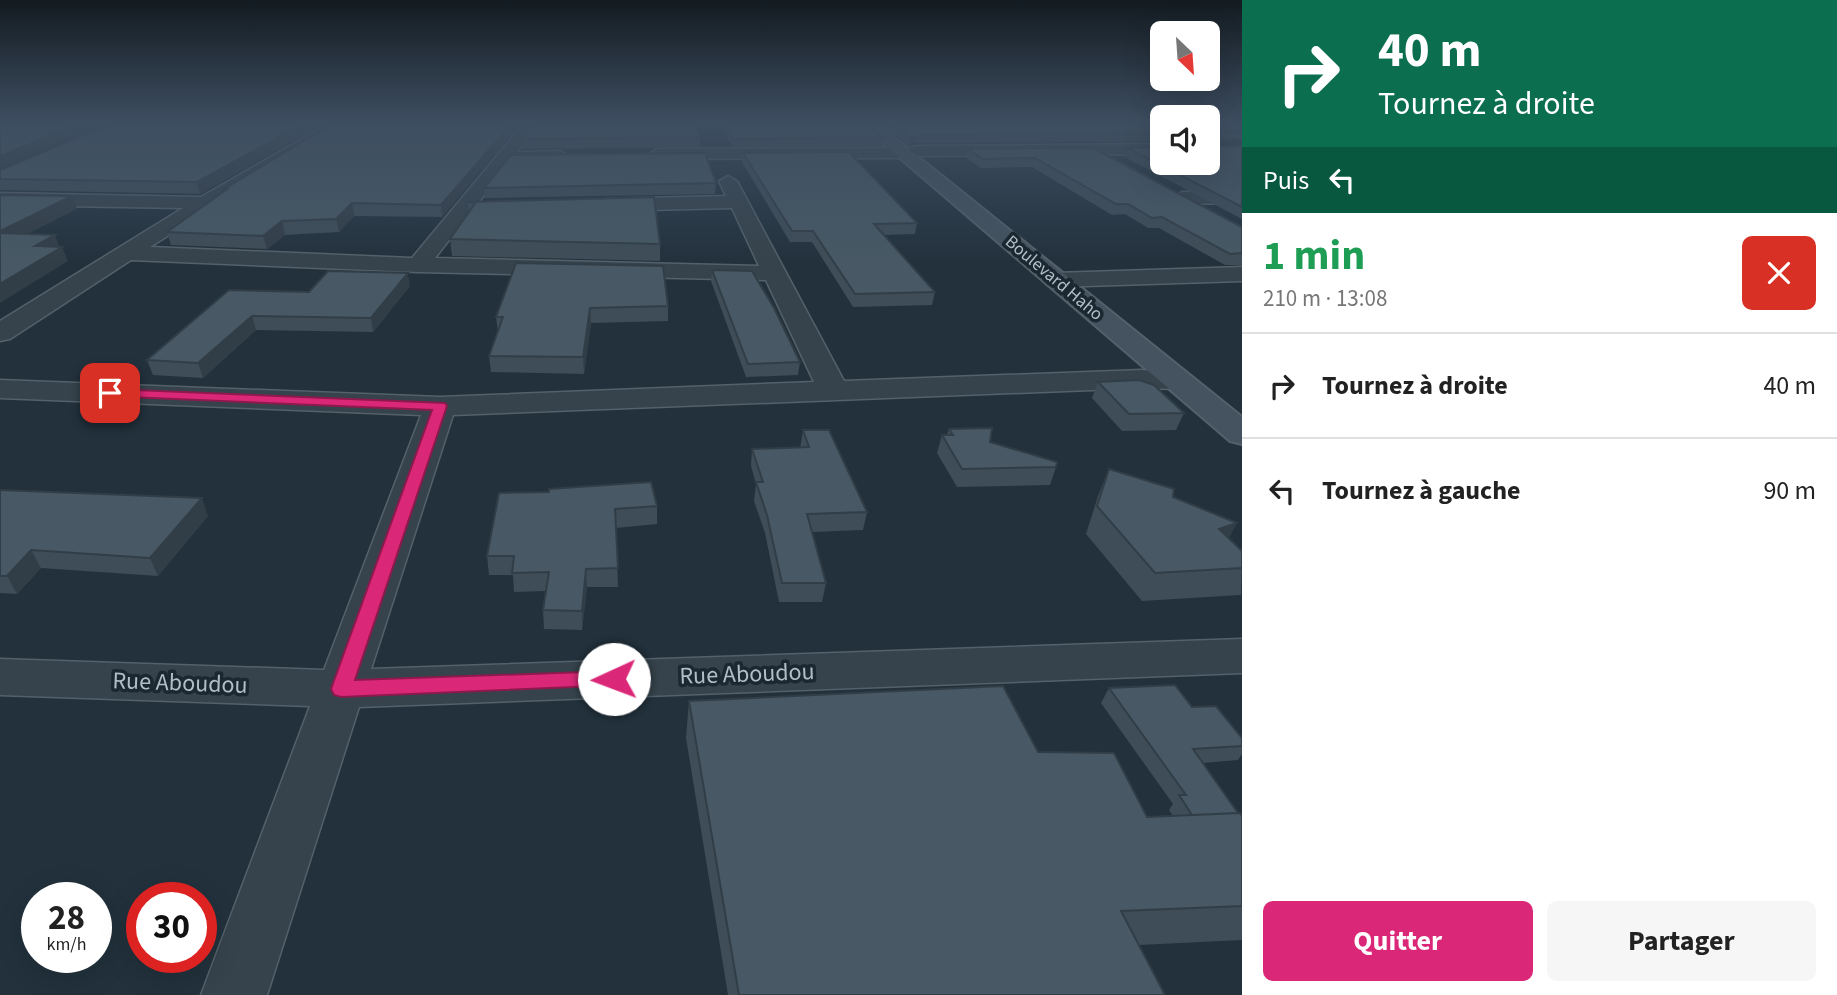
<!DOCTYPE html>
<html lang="fr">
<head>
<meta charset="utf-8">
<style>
  :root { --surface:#fff; --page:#f6f6f6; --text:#222; --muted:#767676; --line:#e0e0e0; --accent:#db2777 }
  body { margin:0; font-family:"Source Sans 3",sans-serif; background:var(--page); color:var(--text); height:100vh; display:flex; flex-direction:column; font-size:26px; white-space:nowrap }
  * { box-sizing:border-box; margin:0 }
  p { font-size:23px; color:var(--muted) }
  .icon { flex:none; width:38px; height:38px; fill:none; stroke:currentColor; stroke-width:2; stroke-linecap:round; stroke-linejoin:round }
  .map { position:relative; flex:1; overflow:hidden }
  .drawer { display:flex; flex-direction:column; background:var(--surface); width:595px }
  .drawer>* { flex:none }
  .guide { background:#0b6e4f; color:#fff; overflow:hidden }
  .needle { width:46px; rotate:155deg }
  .buttons { position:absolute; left:1150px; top:21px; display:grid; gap:14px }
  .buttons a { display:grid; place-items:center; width:70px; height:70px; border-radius:10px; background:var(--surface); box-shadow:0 7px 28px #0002; font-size:35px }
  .speed { position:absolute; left:21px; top:882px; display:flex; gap:14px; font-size:35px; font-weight:700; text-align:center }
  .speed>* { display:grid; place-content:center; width:91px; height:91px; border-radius:50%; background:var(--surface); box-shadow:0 7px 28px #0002; line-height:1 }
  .speed small { font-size:18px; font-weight:400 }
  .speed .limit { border:10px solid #d22; background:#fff; color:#111 }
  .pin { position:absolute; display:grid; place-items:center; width:60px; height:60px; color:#fff; margin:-30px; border-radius:14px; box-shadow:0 4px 10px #0006 }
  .me { position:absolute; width:77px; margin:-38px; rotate:268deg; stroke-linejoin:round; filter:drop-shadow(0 0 5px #0008) }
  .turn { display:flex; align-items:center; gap:24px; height:147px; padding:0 21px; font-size:32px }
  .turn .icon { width:91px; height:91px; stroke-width:2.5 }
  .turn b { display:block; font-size:49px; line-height:60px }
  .then { display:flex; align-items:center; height:66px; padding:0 21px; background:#0003; gap:14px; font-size:26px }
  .round { display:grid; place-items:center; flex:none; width:74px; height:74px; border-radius:10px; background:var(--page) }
  .headline { display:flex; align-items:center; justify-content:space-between; height:119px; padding:0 21px }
  h1 { font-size:42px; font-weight:700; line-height:52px; color:#1e9e55 }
  .action { display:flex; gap:14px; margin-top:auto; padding:14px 21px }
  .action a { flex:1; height:80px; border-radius:10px; background:var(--accent); color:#fff; font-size:28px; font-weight:700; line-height:80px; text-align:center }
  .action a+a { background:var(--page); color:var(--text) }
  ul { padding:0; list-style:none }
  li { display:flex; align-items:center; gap:21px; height:105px; padding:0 21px; border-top:2px solid var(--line) }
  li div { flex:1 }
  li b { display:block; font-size:26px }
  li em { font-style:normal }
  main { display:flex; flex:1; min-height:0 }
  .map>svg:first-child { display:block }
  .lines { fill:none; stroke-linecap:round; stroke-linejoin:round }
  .street-casing { stroke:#54616a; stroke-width:3 }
  .secondary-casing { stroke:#54616a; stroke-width:4 }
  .street { fill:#36434c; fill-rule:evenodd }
  .secondary { fill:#44535f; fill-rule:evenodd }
  .wall { fill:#3e4d57 }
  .shaded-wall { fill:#323e47 }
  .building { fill:#485965; stroke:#323e47; stroke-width:2 }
  .route { fill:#db2777; stroke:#8e194d; stroke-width:2 }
  .labels { text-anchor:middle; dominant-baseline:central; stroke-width:7; stroke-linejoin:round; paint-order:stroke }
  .far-street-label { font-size:18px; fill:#b1bec8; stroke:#1b2831 }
  .near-street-label { font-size:24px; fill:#b1bec8; stroke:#1b2831 }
</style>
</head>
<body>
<main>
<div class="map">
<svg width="1242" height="995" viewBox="0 0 1242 995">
  <rect width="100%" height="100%" fill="#22313c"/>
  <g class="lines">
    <g class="street-casing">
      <path id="street" d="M331,122H349L150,247L412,258L525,122H540L517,152L560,151L568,156L566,159L510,162L435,258L759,266L732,208L604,211L594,205L604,199L726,196L719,181L728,176L737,181L844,381L1142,370L1188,374L1192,380L1188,386L1177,389L1142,388L453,415L371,669L1242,639V673L359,707L267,995H201L310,706L0,695V659L324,670L421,415L0,398V380L440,397L814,382L766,280L418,272L131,260L10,339L0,341V321L183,208L0,205V193L201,197Z
        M1162,144V154L915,156L909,154L901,158L657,159L649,154L657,149L901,148L907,150L915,146Z
        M1242,191V203L1182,204L1173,198L1182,192Z
        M1242,267V281L1055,287L1047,285L1043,280L1047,275L1055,273Z"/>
    </g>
    <g class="secondary-casing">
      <path id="secondary" d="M858,122H875L1242,417V444L1230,441Z"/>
    </g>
    <use href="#street" class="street"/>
    <use href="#secondary" class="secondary"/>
  </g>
  <path class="wall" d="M325,122L200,194L0,190V170Z
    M335,122H522L442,217L354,216L339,232L285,235L267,249L171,245L167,232L224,191V189Z
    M717,122H865L883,137L881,146L733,147Z
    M880,122H1162V141L915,143L909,146Z
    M1208,122H1242V139L1209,140L1210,146H1242V219L1125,157L1128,148L1162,163Z
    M700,137V147L522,149V139Z
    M1093,148L1242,227V265H1225L1159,228H1148L1125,214L1112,215L1032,167L981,168L966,158L968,149Z
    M743,153L917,223L915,234L884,235L935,292L932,305L853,307L812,242H790L742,162Z
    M716,183L715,194L485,198L484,188Z
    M654,197L660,244V261L452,256L450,239L469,212L468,202Z
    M663,266L668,306V321L591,323L584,374L491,372L489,356L498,332L496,317Z
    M712,270L800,362L798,375L746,377L711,281Z
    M410,286L373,332L256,330L203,378L153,375L147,360L309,292Z
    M1098,382L1184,413L1176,430L1122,431L1092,398Z
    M949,429L990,442L1056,467L1050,485L957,487L937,453L942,435H947Z
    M803,430L867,512L863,530L812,532L826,583L822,602H779L765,533L754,501L756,484L751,466L752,449L800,448Z
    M1109,469L1173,497L1229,539L1242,551L1241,595L1142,601L1086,534L1098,496Z
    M0,490L208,516L158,576L41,568L17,594L0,593Z
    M499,493L657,506V524L616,528L618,587H587L582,630L544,629L543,610L546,591L514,592L513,575H489L487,556Z
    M1109,688L1192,707L1242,738V754L1238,760L1203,763L1238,813L1242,816V940L1139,945L1165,995H728L686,738L689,701L1038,752L1147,817L1173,816L1169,810L1173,804L1101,703Z"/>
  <path class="shaded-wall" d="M82,122H108L0,169V156Z
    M306,122H325L200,194L197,182Z
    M513,122H522L442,217L441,205Z
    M917,135L915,143L909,146L911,138Z
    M72,196L77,209L2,247L0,243V231Z
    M352,203L354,216L339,232L336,219Z
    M282,221L285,235L267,249L263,236Z
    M55,235L60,248L62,247L68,261L0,303V284L35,246Z
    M408,273L410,286L373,332L371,318Z
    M590,308L591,323L584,374L583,357Z
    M252,316L256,330L203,378L198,363Z
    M202,498L208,516L158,576L150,558Z
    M1237,523L1223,550L1219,529Z
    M31,550L41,568L17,594L7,576Z
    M586,569L587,587L582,630V611Z"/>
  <path class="building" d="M0,122H82L0,156Z
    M115,122H306L197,182L0,179V170Z
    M335,122H513L441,205L352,203L336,219L282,221L263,236L167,232L227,189H224Z
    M534,122H695L700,137L522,139Z
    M723,122H865L883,137L733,139Z
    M891,122H1162V133L917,135L911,138Z
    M1208,122H1242V131L1211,132L1209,135L1210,146H1242V207L1128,148L1162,147V163H1208Z
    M1093,148L1242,227V253L1230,254L1162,217L1152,218L1128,204H1116L1035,158L983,159L968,149Z
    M849,152L917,223L874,224L935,292L855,294L813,231H792L743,153Z
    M705,153L716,183L484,188L511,155Z
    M0,195L72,196L0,231Z
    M654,197L660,244L450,239L476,202H468Z
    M0,233L55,235L35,246L62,247L0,284Z
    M516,263L663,266L668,306L590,308L583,357L489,356L503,317H496Z
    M712,270L752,271L774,308L800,362L748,364Z
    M328,271L408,273L371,318L252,316L198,363L147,360L229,290L309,292Z
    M1139,380L1154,385L1184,413L1129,414L1098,382Z
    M992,428L990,442L1057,462L1056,467L962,469L942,435H953L949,429Z
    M803,430H829L867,512L807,514L826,583H782L767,515L756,482H763L752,449L809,447Z
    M1109,469L1174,489L1173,497L1237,523L1219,529L1242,551V568L1155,573L1097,506Z
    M651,482L657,506L615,509L618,568L586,569L582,611L543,610L549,572L512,573L514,556H487L499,493L549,492V489Z
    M0,490L202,498L150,558L31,550L7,576H0Z
    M1175,685L1192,707L1216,706L1242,738V746L1193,749L1238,813L1192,815L1179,795H1186L1109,688Z
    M1003,686L1038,752L1114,753L1147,817L1240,813L1242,816V906L1121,911L1165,995H739L689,701Z"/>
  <linearGradient id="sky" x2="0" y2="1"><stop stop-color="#131b21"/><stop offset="0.47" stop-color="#3e4e61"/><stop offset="1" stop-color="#3e4e61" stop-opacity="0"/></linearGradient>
  <rect width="1242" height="262" fill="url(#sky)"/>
  <path class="route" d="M110,389L445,403L447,406L355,680L614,671L622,673L625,679L622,685L341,697L334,695L331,689L432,410L105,396V391Z"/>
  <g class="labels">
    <g class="far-street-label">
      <text transform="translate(1054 278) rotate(40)">Boulevard Haho</text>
    </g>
    <g class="near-street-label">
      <text transform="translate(747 674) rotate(-2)">Rue Aboudou</text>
      <text transform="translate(180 683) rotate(2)">Rue Aboudou</text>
    </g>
  </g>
</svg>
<div class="buttons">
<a><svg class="needle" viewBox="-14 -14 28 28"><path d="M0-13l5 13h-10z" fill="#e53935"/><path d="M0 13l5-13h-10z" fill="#767676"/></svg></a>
<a><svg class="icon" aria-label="sound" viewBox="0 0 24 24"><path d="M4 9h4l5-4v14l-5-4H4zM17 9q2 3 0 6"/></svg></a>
</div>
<div class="speed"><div>28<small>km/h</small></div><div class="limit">30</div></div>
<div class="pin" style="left:110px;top:393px;background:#d93025"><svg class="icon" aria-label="arrive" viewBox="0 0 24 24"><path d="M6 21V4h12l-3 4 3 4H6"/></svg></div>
<svg class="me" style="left:614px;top:679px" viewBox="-20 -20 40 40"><circle r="19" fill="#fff"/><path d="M0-13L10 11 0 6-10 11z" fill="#db2777"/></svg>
</div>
<section class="drawer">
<div class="guide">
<div class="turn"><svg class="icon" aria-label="right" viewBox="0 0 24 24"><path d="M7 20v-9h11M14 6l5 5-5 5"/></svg><div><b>40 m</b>Tournez à droite</div></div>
<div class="then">Puis<svg class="icon" aria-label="left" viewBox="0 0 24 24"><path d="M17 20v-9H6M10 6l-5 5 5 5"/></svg></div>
</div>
<div class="headline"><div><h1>1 min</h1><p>210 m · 13:08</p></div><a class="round" style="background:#d93025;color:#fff"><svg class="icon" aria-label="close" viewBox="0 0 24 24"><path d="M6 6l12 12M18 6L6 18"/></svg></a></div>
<ul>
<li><svg class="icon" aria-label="right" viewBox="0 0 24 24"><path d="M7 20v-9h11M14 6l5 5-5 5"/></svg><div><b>Tournez à droite</b></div><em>40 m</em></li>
<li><svg class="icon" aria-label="left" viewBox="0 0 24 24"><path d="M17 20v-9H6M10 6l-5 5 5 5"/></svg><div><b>Tournez à gauche</b></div><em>90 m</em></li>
</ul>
<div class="action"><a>Quitter</a><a>Partager</a></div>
</section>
</main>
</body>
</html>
